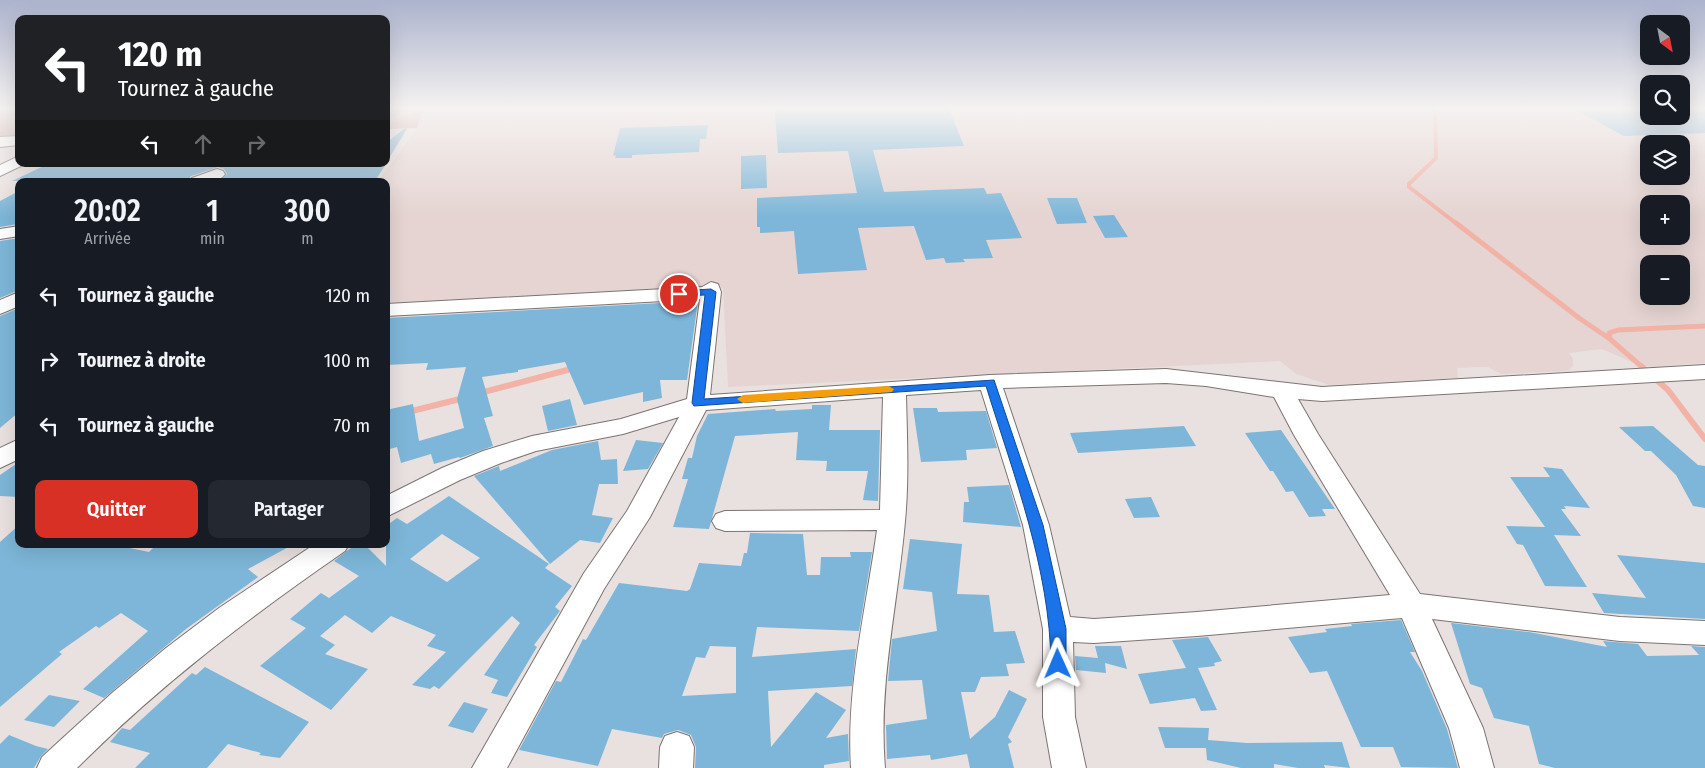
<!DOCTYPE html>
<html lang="fr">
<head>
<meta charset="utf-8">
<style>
  :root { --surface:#171b24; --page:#242831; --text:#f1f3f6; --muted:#9ea1a6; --accent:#d93025 }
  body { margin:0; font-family:"Fira Sans Condensed",sans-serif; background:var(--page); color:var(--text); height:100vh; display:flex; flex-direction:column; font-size:19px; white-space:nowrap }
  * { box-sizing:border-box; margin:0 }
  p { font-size:16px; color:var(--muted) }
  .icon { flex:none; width:28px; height:28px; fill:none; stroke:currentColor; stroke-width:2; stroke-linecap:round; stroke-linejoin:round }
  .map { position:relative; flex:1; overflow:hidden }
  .side { position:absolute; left:15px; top:178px; width:375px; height:370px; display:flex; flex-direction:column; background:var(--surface); border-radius:10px; box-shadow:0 5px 20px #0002 }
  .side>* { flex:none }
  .guide { position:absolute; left:15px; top:15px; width:375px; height:152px; border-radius:10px; box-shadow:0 5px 20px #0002; background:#202124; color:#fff; overflow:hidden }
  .needle { width:32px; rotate:148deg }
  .buttons { position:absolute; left:1640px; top:15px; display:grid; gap:10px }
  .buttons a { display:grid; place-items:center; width:50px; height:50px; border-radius:10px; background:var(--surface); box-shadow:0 5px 20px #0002; font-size:25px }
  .pin { position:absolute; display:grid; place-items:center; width:42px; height:42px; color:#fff; margin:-21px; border:2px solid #fff; border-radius:50%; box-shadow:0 1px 5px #0007 }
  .me { position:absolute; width:55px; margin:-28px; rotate:359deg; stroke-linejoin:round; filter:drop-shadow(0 0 4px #0008) }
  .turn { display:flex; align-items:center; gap:18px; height:105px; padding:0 20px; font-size:22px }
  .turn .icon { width:65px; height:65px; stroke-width:2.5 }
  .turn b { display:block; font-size:35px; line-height:42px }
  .lanes { display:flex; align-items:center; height:48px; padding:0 20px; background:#0003; justify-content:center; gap:25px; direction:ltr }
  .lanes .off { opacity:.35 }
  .eta { display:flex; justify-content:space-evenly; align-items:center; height:85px; text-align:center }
  .eta b { font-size:30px; font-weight:600; line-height:35px }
  .cta { display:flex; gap:10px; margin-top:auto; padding:10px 20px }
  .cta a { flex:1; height:58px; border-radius:10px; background:var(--accent); color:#fff; font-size:20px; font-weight:600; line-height:58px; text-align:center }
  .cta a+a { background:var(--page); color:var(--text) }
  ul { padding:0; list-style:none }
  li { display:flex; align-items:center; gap:15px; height:65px; padding:0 20px }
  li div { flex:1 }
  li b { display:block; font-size:19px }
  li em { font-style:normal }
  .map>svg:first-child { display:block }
  .built { fill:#e5d4d1; fill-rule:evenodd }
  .green { fill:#cda59c }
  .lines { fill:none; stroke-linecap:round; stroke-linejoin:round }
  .stream-far2 { stroke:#f2b2a5; stroke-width:4 }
  .stream-far1 { stroke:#f2b2a5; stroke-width:5 }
  .stream { stroke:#f2b2a5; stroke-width:6 }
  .building { fill:#7db6d8; fill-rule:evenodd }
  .minor-casing { stroke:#7c7472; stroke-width:2 }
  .minor { fill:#fff; fill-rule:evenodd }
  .route { fill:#1a73e8; stroke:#114b97 }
  .slow { fill:#f59e0b }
</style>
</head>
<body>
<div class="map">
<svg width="1705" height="768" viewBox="0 0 1705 768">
  <rect width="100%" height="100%" fill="#e9e1df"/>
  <path class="built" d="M386,109H1649V116H1681L1705,109V363L1652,367L1636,364L1602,349L1569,353L1573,359V366L1568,371L1501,374L1488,367H1476L1457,368L1458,378L1330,385L1296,374L1280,361L728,387L723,288L386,303V181H378L417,129ZM1649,144H1681V176H1649ZM1649,204H1681V236H1649ZM1649,264H1681V296H1649Z"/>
  <path class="green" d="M0,109H19V141H0Z
    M386,109H423L417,128L386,129Z"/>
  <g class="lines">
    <path class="stream-far2" d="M1435,109L1436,158L1409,184V187L1457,224
      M386,122L417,109"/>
    <path class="stream-far1" d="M1456,223L1579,318L1610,339L1642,367
      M1610,339L1609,333L1618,330L1705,326"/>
    <path class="stream" d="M1641,366L1668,390L1705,439
      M480,393L575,368
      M408,412L464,398"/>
  </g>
  <path class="building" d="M778,109H949L964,146L873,150L884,192L984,188L987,194L1001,193L1022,238L986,240L993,258L963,259L965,262L946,263L944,258L926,260L914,226L858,228L867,270L798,274L794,231L760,233V227H757V198L857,193L848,151L778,153L775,112H778Z
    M1574,109H1649V116H1681V109H1705V133L1624,136Z
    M708,125L706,139H700L699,152L632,155V158H615L616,155L613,156L620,128Z
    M405,128L407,129L386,163V143Z
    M766,155L767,188L741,189V156Z
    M48,164H386L375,181H219L227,174L224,169L218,167L191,176L188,181H12Z
    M19,191L18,224L0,227V201Z
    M1047,198H1077L1087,223L1057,224Z
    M1114,215L1128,237L1105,238L1093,216Z
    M19,238V290L0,298V241Z
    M698,301L687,380H660L662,398L643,402V392L584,405L565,362L518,370V372L482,377L493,416L484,418L493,446L460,458L459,457L434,464L431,454L401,463L397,447L386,450V410L413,404L419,441L464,428L457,399L466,367L426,370L428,363L386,365V318Z
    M19,308V412L0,428V316Z
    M570,399L577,425L548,431L542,406Z
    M812,405H831L829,430H880L878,501L863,500L868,471H826L827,461L796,460L798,432L735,436L709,529L673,527L688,479H682L688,458H692L697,436L708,414L775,409L776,411L812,409Z
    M913,408H937L938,412L986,411L997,448L966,450L967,460L921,462Z
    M1184,426L1196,446L1078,453L1070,433Z
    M1653,426L1698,465L1705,466V508L1693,506L1676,475L1651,451H1645L1619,427Z
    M1281,430L1335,509H1322L1326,516L1309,517L1293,491L1286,492L1273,471H1270L1245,433Z
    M636,440L663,443L648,469L623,471Z
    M598,441L601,460L617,459L618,484H599L592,515L613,518L600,543L580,540L550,564L474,476L499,466L500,471L552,450Z
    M19,462V497L0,496V475Z
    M1543,467L1562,469L1590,508L1564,506L1566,509H1561L1581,536L1554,535L1587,587L1545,586L1523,545L1517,544L1506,526L1545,527L1510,477H1550Z
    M1009,485L1021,527L963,522L964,502H969L967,487Z
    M449,496L549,564L545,568L572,586L555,607L560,611L534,645L537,647L507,697L491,693L498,680L484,675L520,623L512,616L439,689L434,686L430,689L412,685L446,652L427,646L436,635L391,616L372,633L345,615L320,636L335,645L325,654L368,669L331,710L260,666L306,628L290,619L321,593L329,598L359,576L334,561L348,550L358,544H364L386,566V526L397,518L407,524ZM442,534L480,558L447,582L410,559Z
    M1151,497L1160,517L1134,518L1125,499Z
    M19,525V544H110L149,552L157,544H294L248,569L258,577L186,629L104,698L83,689L148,631L121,613L99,628L96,626L59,652L62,654L0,707V542Z
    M750,533L803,534L807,575H820L821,557H851L850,552H872L859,631L757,627L752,657L856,649L852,686L768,691L771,747L816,692L846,710L826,738L848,734L849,761L824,765V768H695L696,747L691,735L678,730L664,734L662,738L612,729L598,766L519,750L556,681L561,682L583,639L586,640L619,583L687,591L690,589L699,563L741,566L744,553H747ZM710,646L736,647V693L682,696L696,657L705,658Z
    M910,539L962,544L957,594L989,595L994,632L1015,631L1025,663L1006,664L1009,676L981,677L975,692H961L970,739L995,717L1009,690L1027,699L1008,737L1012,742L1008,744L1014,768H970L967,754L931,760L930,755L887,759L886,725L927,719L922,680L888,681L892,639L937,631L932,592L903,589Z
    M1617,555L1705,563V619L1604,613L1592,593L1646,598Z
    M1401,620L1415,652H1410L1422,671L1447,729L1458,768L1401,767L1393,747H1361L1327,671L1310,673L1288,637L1327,632L1325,629L1352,626L1351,624Z
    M1451,623L1529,632L1607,647L1603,641L1638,644L1647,656L1699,655L1691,646L1705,647V768H1555L1539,764L1529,726L1494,718L1482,688L1470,684Z
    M1208,637L1222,661L1214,663L1215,666L1198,668L1217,710L1201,711L1195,698L1150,704L1138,674L1186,668L1172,640Z
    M1095,646H1121L1127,669L1105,663L1106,673L1076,670L1075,656L1098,658Z
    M205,667L309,722L280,758L259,755L261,753L228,744L207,768H135L150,753L110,742L122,728L130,730L192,673L196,675Z
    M49,695L80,701L54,727L24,720Z
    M464,702L488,709L473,733L448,726Z
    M1158,727L1209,728L1208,740L1247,743L1342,742L1350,768L1324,765L1325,768H1298L1274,764V768H1241L1207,760L1206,748H1165Z
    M9,735L36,746L48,749L41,756L34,768H0V744Z"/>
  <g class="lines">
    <g class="minor-casing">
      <path id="minor" d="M19,136V145L0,147V137Z
        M19,156V164H25L0,176V165Z
        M217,169L223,171L225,174C218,184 201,182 190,181L192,178Z
        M19,226V236L0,239V229Z
        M711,282L718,284L721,292L710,395L990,375L1166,369L1322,387L1705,365V379L1322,401L1298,399L1318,434L1420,594L1620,617L1705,621V645L1620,641L1432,619L1483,728L1494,768H1460L1449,728L1402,618L1197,636L1094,643L1073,642L1075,717L1086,768H1052L1043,717V629L1023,525L981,390L906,395C907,437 909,479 905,521C898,604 878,684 885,768H851C846,687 866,610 877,530L725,531L716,528L712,521L716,514L725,511L880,510L883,397L706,410L650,517L604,589L507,768H472L584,573L627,511L679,417L623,434L536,451L501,463L460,480L386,517V496L442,468L483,451L532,436L621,419L687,399L700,299L386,316V304L702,287ZM1166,383L1206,386L1274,397L1294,435L1390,595L1197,612L1094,619L1070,617L1049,525L1003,388Z
        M19,292V306L0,314V300Z
        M19,439V459L0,468V448Z
        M315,544H349L345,551C248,618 161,684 77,768H37L42,757L112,693L166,648L219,608Z
        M677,732L689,736L694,747L693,768H659L660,747L665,736Z"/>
    </g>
    <use href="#minor" class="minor"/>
  </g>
  <linearGradient id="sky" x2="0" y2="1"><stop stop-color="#acb3cd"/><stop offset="0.5" stop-color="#f5f2f1"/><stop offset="1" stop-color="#f5f2f1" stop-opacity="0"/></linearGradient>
  <rect width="1705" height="217" fill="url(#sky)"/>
  <path class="route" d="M711,289L716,292L704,399L994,380L1043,525L1066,629V664L1064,669L1058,671L1053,669L1051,664C1050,569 1014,476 986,386L694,406L692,403L705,295L679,296L674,294L679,291Z"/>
  <path class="slow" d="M888,386L894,389L892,392L743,403L737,399L743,395Z"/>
</svg>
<div class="buttons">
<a><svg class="needle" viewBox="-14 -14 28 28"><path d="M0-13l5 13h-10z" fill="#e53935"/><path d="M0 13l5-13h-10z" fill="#9ea1a6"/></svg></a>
<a><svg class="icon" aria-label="search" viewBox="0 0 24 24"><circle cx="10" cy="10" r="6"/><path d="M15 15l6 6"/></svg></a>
<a><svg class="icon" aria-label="layers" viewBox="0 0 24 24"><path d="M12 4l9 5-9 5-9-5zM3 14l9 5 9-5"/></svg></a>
<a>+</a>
<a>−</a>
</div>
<div class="pin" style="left:679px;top:294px;background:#d93025"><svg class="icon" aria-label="arrive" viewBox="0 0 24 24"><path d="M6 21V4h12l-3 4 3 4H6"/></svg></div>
<svg class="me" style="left:1058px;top:664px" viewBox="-20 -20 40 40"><path d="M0-17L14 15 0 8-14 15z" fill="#1a73e8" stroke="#fff" stroke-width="4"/></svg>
<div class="guide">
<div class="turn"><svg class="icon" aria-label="left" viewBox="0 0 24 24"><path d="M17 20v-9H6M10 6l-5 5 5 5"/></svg><div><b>120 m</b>Tournez à gauche</div></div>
<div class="lanes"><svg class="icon" aria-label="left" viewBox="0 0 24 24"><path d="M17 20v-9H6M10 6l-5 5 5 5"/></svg><svg class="icon off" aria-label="ahead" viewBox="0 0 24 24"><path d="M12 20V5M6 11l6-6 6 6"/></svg><svg class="icon off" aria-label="right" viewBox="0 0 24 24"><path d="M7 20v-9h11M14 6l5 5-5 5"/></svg></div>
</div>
<section class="side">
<div class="eta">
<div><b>20:02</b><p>Arrivée</p></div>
<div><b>1</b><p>min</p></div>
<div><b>300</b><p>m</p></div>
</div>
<ul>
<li><svg class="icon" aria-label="left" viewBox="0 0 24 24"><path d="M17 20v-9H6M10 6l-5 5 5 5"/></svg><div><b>Tournez à gauche</b></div><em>120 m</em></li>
<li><svg class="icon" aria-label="right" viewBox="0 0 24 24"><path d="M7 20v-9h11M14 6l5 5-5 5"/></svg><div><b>Tournez à droite</b></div><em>100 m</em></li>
<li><svg class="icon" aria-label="left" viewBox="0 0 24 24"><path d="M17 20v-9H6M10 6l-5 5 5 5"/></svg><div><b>Tournez à gauche</b></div><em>70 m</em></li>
</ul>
<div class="cta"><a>Quitter</a><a>Partager</a></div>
</section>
</div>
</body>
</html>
